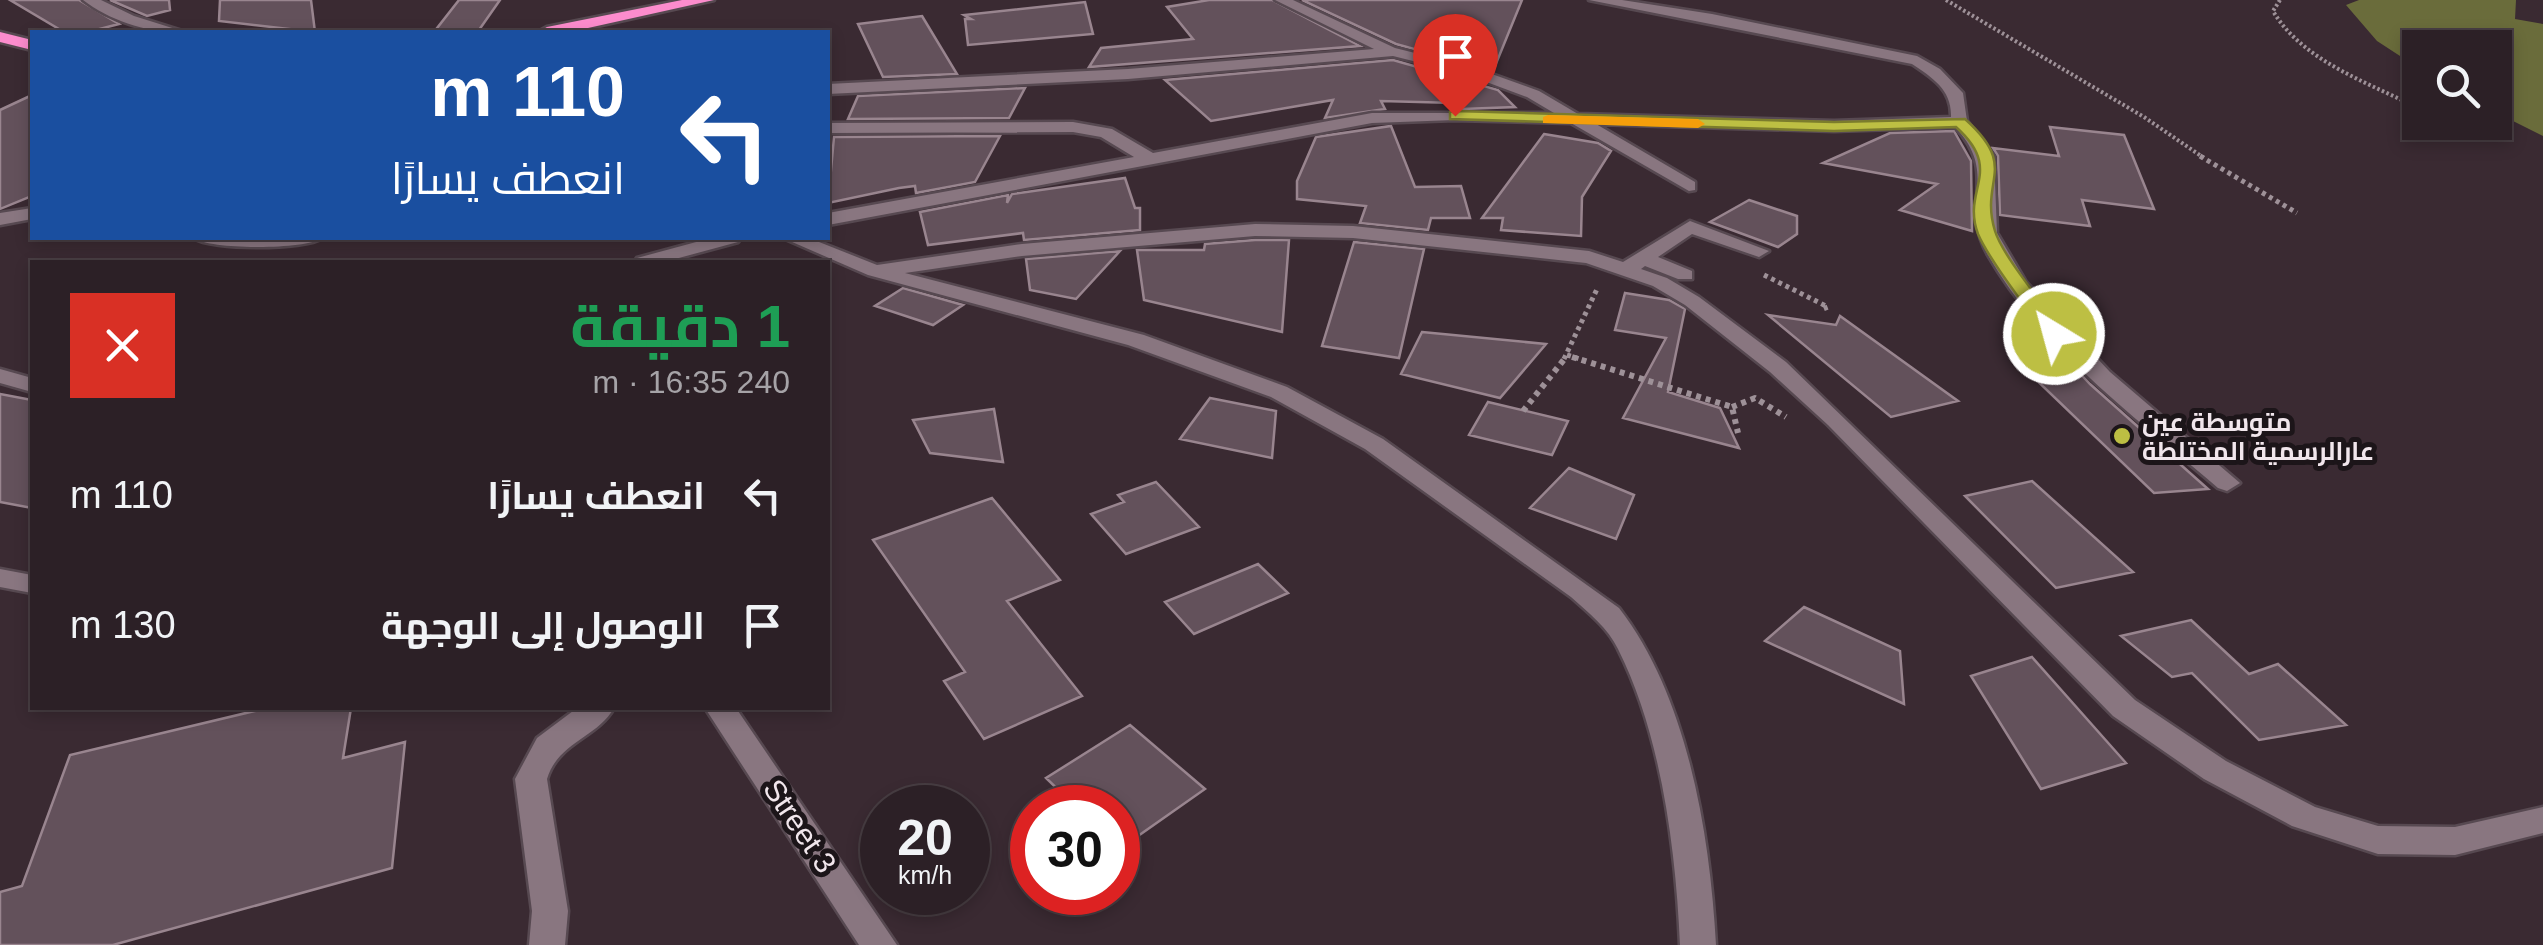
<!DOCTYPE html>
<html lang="ar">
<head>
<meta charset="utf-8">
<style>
  :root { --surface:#2c2026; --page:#382d32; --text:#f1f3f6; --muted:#a6a3a7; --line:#483e43 }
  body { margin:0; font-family:Arial,Cairo,sans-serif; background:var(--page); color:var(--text); direction:rtl; height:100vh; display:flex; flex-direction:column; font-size:38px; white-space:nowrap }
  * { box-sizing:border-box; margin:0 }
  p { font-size:32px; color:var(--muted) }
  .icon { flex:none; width:55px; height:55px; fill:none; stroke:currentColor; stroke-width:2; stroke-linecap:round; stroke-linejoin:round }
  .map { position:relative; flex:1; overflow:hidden; direction:ltr }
  .sheet { position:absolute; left:30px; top:260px; width:800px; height:450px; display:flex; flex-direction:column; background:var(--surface); border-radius:0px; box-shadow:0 5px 15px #0003,0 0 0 2px var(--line); direction:rtl }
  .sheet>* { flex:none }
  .banner { position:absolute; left:30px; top:30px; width:800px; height:210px; border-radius:0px; box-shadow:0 5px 15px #0003,0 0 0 2px var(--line); direction:rtl; background:#1a4fa0; color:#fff; overflow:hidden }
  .controls { position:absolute; left:2402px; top:30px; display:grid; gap:20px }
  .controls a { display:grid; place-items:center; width:110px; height:110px; border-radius:0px; background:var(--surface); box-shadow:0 5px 15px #0003,0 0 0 2px var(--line); font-size:50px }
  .speed { position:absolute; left:860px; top:785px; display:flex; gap:20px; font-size:50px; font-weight:700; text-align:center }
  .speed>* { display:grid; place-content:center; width:130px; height:130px; border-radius:50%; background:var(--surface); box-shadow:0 5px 15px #0003,0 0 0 2px var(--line); line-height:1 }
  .speed small { font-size:25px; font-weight:400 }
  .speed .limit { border:15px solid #d22; background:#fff; color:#111 }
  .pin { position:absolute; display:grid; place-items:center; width:85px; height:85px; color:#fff; margin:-102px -42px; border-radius:50% 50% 50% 0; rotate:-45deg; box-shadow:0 0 10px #0007 }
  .pin .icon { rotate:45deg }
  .me { position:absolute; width:110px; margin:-55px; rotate:323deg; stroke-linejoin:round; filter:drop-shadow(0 0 8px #0008) }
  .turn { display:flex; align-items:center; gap:35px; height:210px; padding:0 40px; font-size:45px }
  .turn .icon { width:130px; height:130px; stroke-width:2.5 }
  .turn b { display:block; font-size:70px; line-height:85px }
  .round { display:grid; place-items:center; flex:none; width:105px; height:105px; border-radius:0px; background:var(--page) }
  .overview { display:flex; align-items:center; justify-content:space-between; height:170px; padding:0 40px }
  h1 { font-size:60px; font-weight:700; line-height:75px; color:#1e9e55 }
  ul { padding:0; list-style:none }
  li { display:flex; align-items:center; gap:30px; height:130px; padding:0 40px }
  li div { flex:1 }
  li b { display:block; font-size:38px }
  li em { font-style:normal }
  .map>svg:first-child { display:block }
  .forest { fill:#6a6c3b }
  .building { fill:#63515b; stroke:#99858f; stroke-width:2.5 }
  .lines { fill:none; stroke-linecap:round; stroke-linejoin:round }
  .street-casing { stroke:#574951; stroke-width:5 }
  .highway-casing { stroke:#574951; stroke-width:5 }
  .path-far2 { stroke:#9e9198; stroke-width:4; stroke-dasharray:2.5 2.5; stroke-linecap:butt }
  .path-far1 { stroke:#9e9198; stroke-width:5; stroke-dasharray:4 4; stroke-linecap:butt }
  .path { stroke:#9e9198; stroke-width:6; stroke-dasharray:5 5; stroke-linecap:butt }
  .street { fill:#897680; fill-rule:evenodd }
  .highway { fill:#fc8ccd; fill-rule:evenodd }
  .route { fill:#bdbf43; stroke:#7b7c2c; stroke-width:2.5 }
  .slow { fill:#f59e0b }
  .poi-dot { fill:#bdbf43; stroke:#1c1519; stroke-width:4 }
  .labels { text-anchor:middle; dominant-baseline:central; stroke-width:10; stroke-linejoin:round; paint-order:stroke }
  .poi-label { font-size:25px; font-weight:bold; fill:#f1e6ec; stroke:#1c1519; text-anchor:start }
  .near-street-label { font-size:30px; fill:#f1e6ec; stroke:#1c1519 }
</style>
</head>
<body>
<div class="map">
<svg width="2543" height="945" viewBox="0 0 2543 945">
  <rect width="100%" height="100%" fill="#3a2a32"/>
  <path class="forest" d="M2359,0H2516L2515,19L2543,24V136L2495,112V48H2420V69L2377,41L2346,5Z"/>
  <path class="building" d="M10,0H79L119,24L88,32H64Z
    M110,0H169L170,10L147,16Z
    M220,0H311L315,32L219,21Z
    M459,0H500L479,30L434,32Z
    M1209,0H1272L1360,46L1089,67L1101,48L1193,39L1167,7Z
    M1302,0H1522L1493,71L1396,44Z
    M1085,2L1093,34L968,45L965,19H971L964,15Z
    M922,16L957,74L883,77L858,24Z
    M1393,60L1498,90L1515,107L1462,109L1456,103L1381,101L1385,109L1325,118L1333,100L1211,121L1165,80Z
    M1025,88L1009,118L848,119L858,96Z
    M32,95V196L0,209V110Z
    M1391,126L1415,187L1461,186L1470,218H1431L1428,230L1360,223L1366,206L1297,199V181L1316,137Z
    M2050,127L2124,135L2154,209L2082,200L2090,226L2000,215L1998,156L1993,148L2059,156Z
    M1954,131L1971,161L1972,231L1900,210L1937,184L1823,163L1890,133Z
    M1544,134L1598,143L1611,151L1582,197L1581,236L1501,230L1503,218H1482Z
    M1000,136L975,182L916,193L915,186L899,188L828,203L834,137Z
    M1125,178L1135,208H1140V230L1024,240L1023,233L928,245L920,212L1008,195L1007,203L1012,194Z
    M1749,200L1797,216V234L1778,247L1710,222Z
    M1255,240H1289L1282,332L1144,300L1137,250H1204L1205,244Z
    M1354,242L1424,249L1399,358L1322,346Z
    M1120,251L1076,299L1030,290L1026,259Z
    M903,288L963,305L933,325L875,306Z
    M1625,293L1669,300L1685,309L1668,392L1720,408L1739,448L1623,418L1666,338L1615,330Z
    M1768,315L1836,325L1840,316L1958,401L1891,417Z
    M1422,332L1546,344L1500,398L1401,374Z
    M2075,368L2090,384L2208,489L2154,493L2027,371Z
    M0,394L32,400V508L0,502Z
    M1210,398L1276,411L1272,458L1180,439Z
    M1488,402L1568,421L1552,455L1469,435Z
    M994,409L1003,462L930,453L913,420Z
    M1569,468L1634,495L1616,539L1530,508Z
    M2032,481L2133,572L2056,588L1965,496Z
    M1156,482L1199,527L1126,554L1091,514L1124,502L1118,495Z
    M992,498L1060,580L1007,601L1082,696L984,739L944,681L965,672L873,540Z
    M1258,564L1288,593L1194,634L1165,602Z
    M1804,607L1900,651L1904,704L1765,641Z
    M2191,620L2249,674L2278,664L2346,725L2259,740L2192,673L2172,677L2121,636Z
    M2032,657L2126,763L2041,789L1971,676Z
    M267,708H351L343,758L405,742L392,868L113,945H0V892L22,886L70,755Z
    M1130,725L1205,789L1118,850V808H1077L1046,778Z"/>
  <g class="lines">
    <g class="street-casing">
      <path id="street" d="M83,0H101L134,16L185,32C151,34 110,21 83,0Z
        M1275,0H1293L1395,48L1475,68L1539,91L1578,114L1834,121L1951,117C1952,90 1933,78 1912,64L1589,0H1622L1712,14L1917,56L1940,69L1963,93L1967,121L1994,156L1997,233L2026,282L2110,372L2240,483L2227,491L2218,488C2136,418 2043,350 1988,255C1959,205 2000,174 1955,127L1834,131L1596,124L1695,182V190L1689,191L1571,123L1455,120L1372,123L828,225V213L1134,157L1101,137L1073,132L828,133V123L1073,122L1112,129L1153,153L1372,113H1554L1527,97L1465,74L1393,56L1128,79L828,94V84L1128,69L1374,49Z
        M32,208V219L0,225V213Z
        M1690,221L1769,251L1759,257L1692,234L1658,257L1692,271V279H1678L1645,266L1641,269L1667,278L1699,297L1786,362L2135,700L2226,761L2315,807L2378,826L2455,827L2543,807V833L2455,855L2378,854L2292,826L2204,779L2113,716L1828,425L1770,372L1685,305L1653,286L1586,263L1353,238L1255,236L1022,256L905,273L1144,335L1287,387L1383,439L1619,608C1688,697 1710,835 1716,945H1680C1676,850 1661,734 1618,649C1608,628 1589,613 1571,597L1365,449L1271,397L1128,345L868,275L783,238H809L877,265L1022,244L1255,224L1353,226L1589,251L1623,262Z
        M194,238H322C306,250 210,250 194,238Z
        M711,238H741L738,242L664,262H634L637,258Z
        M0,369L32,378V392L0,383Z
        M0,569L32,575V593L0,587Z
        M577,708H614C597,738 558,742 547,779L568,911L565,945H529L532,911L515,779L537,738Z
        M705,708H736L897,945H859Z"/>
    </g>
    <g class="highway-casing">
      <path id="highway" d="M682,0H714L570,32H538L547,27Z
        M0,32L32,40V50L0,42Z"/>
    </g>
    <path class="path-far2" d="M1946,0L2144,117L2204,158
      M2280,0L2273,11C2303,62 2370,83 2420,109
      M2445,122L2458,130"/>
    <path class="path-far1" d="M2200,156L2297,213
      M1764,275L1828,307L1823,309
      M1567,355L1580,359
      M1564,359L1598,287"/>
    <path class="path" d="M1572,357L1732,407L1738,433
      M1732,407L1755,398L1786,417
      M1523,411L1566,357"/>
    <use href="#street" class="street"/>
    <use href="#highway" class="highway"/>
  </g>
  <path class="route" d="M1455,111L1834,122L1965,119C2020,168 1979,179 1995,231C2003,257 2047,308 2064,334L2061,338H2048C2030,312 1989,260 1978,234C1961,189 2005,171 1956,127L1834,131L1450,119V112Z"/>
  <path class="slow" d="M1548,115L1698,119L1705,124L1698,128L1543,123V117Z"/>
  <circle class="poi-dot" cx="2122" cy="436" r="10"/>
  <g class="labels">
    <g class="poi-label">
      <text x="2142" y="422">متوسطة عين<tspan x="2142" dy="29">عارالرسمية المختلطة</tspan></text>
    </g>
    <g class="near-street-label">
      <text transform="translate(800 826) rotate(56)">Street 3</text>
    </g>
  </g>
</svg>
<div class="controls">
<a><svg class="icon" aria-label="search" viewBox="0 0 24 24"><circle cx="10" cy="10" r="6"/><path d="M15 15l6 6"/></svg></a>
</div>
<div class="speed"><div>20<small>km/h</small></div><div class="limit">30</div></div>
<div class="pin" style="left:1455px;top:116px;background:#d93025"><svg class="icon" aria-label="arrive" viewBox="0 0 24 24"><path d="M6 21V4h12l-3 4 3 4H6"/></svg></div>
<svg class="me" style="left:2054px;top:334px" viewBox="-20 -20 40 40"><circle r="17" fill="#bdbf43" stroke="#fff" stroke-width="3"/><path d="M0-11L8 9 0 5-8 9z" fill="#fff"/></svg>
<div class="banner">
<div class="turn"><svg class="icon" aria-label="left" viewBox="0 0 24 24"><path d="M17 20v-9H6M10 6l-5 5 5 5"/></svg><div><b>110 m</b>انعطف يسارًا</div></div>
</div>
<section class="sheet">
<div class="overview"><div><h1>1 دقيقة</h1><p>240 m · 16:35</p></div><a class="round" style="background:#d93025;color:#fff"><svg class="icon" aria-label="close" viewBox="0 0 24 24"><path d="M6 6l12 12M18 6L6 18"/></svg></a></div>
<ul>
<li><svg class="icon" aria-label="left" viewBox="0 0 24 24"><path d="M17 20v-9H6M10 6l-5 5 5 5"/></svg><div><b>انعطف يسارًا</b></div><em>110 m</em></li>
<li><svg class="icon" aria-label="arrive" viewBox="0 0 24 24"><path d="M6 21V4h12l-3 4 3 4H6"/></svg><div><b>الوصول إلى الوجهة</b></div><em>130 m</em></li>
</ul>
</section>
</div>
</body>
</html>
